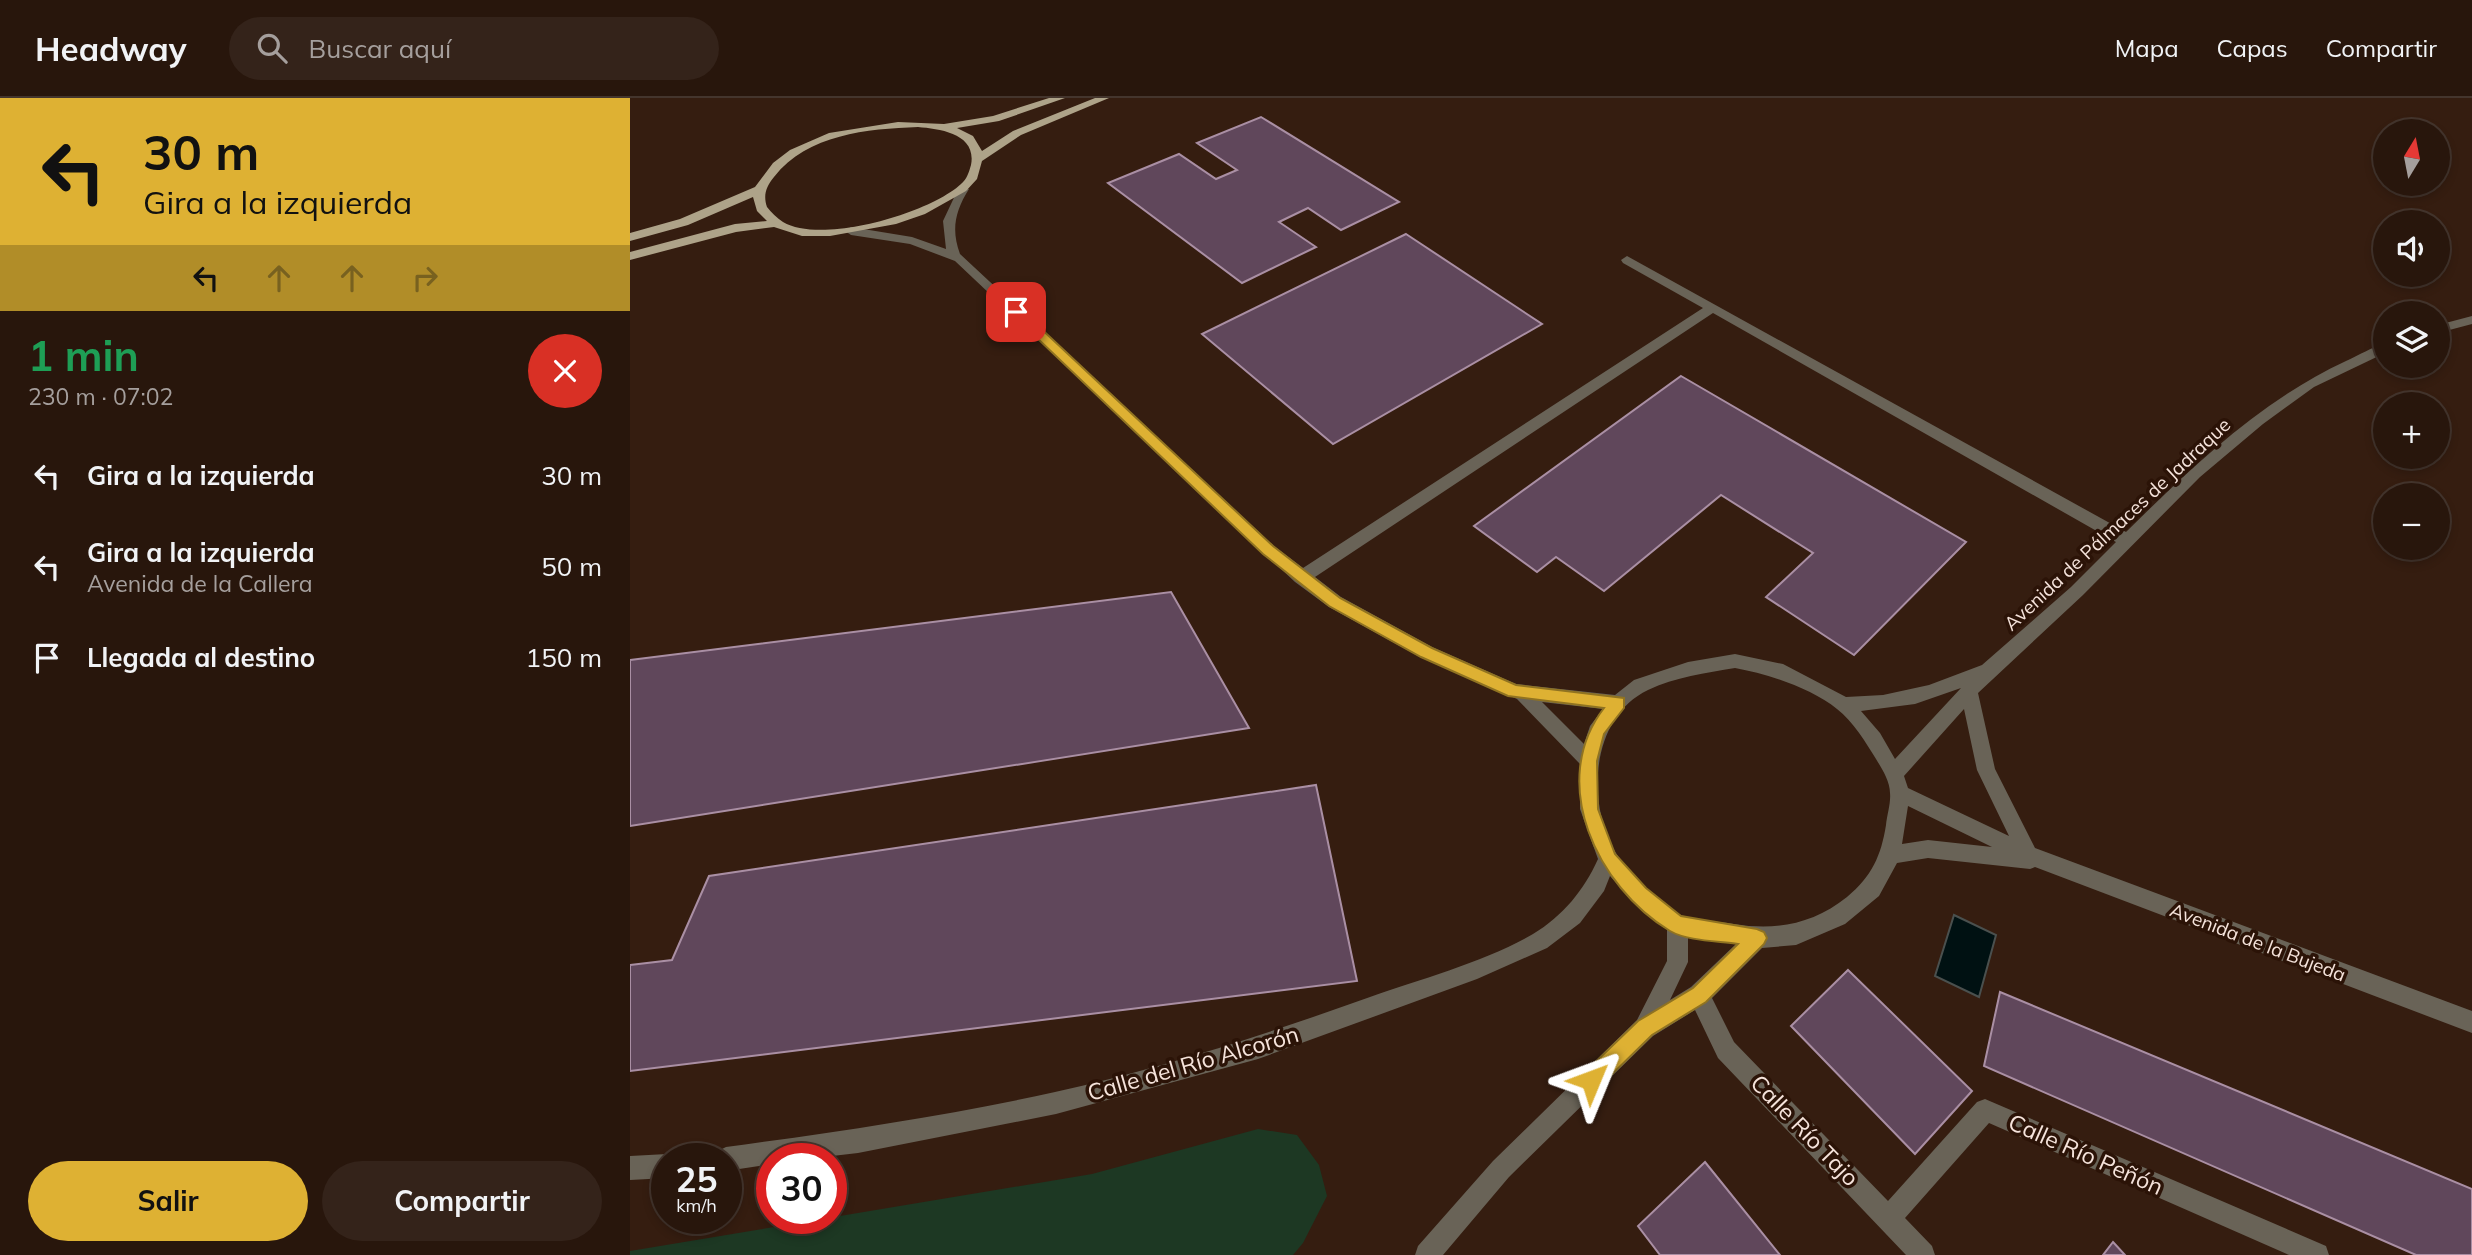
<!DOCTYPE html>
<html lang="es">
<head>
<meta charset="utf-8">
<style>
  :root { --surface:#28160c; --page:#34231a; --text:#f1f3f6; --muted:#a59f9d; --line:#44352d; --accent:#deb133 }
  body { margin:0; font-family:Mulish,sans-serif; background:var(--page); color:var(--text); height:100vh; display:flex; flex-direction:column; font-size:26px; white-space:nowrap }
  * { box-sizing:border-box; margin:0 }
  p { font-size:23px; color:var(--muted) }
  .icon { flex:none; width:38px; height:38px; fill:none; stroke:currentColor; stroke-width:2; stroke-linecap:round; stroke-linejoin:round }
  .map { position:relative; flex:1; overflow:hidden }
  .side { display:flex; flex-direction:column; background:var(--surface); width:630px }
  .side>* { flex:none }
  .hud { background:#deb133; color:#111; overflow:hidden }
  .needle { width:46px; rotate:10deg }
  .fabs { position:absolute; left:1743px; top:21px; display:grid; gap:14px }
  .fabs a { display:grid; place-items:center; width:77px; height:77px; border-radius:50%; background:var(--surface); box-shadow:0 4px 10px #0003,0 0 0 2px var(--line); font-size:35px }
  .speed { position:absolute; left:21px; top:1045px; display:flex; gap:14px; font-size:35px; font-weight:700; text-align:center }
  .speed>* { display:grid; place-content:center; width:91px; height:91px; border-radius:50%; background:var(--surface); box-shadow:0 4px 10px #0003,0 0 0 2px var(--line); line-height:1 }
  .speed small { font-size:18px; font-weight:400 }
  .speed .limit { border:10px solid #d22; background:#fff; color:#111 }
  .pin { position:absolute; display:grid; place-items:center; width:60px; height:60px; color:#fff; margin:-30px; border-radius:14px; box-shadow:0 4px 10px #0006 }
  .me { position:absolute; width:77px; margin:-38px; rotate:46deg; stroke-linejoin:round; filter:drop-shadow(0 0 5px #0008) }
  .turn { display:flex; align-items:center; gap:24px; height:147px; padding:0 28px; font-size:32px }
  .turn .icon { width:91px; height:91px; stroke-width:2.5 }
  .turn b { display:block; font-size:49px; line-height:60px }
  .lanes { display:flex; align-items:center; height:66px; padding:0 28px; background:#0003; justify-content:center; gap:35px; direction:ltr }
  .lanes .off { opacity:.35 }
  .round { display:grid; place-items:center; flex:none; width:74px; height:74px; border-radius:37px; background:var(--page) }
  .overview { display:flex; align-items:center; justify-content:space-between; height:119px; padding:0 28px }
  h1 { font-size:42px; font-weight:700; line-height:52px; color:#1e9e55 }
  .button { display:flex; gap:14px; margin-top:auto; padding:14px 28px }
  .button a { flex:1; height:80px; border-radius:42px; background:var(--accent); color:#111; font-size:28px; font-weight:700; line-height:80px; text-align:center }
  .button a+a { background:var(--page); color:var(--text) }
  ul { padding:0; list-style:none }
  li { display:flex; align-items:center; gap:21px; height:91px; padding:0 28px }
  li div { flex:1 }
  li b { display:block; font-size:26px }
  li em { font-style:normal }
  header { display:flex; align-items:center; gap:42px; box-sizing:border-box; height:98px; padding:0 35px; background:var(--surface); border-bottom:2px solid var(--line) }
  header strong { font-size:33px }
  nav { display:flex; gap:38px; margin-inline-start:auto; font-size:24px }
  .search { width:490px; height:63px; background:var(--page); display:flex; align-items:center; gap:18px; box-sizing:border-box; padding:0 24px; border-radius:38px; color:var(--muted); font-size:26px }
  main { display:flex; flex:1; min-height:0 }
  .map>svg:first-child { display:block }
  .green { fill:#1d3823 }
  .water { fill:#001112; stroke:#4a504e; stroke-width:2 }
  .building { fill:#60475b; stroke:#aa8fa4; stroke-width:2 }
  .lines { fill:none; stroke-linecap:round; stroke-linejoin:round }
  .minor { fill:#696357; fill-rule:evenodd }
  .major { fill:#aea389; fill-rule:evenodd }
  .route { fill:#deb133; stroke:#907321; stroke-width:2 }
  .labels { text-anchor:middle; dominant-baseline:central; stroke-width:7; stroke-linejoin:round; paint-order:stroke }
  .street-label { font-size:19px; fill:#f5e3db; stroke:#2b1307 }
  .near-street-label { font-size:23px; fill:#f5e3db; stroke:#2b1307 }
</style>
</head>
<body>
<header>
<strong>Headway</strong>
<div class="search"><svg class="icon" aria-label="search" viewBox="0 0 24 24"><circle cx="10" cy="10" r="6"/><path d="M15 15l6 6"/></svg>Buscar aquí</div>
<nav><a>Mapa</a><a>Capas</a><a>Compartir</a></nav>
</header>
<main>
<section class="side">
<div class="hud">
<div class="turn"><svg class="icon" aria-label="left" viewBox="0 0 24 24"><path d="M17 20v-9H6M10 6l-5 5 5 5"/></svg><div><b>30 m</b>Gira a la izquierda</div></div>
<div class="lanes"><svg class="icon" aria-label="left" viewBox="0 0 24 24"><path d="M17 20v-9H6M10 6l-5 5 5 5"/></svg><svg class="icon off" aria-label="ahead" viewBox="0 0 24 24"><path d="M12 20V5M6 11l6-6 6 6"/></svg><svg class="icon off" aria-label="ahead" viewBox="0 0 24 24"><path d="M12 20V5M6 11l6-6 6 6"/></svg><svg class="icon off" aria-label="right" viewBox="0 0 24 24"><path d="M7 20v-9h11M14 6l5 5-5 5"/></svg></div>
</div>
<div class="overview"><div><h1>1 min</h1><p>230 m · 07:02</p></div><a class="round" style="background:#d93025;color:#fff"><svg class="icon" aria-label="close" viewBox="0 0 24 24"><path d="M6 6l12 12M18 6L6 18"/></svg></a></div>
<ul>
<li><svg class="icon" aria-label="left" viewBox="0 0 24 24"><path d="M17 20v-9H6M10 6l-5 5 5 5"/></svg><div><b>Gira a la izquierda</b></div><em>30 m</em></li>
<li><svg class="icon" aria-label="left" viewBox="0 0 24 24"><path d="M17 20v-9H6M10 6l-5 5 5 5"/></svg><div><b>Gira a la izquierda</b><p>Avenida de la Callera</p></div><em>50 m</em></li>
<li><svg class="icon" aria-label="arrive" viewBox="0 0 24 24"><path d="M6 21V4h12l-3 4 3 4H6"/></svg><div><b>Llegada al destino</b></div><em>150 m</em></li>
</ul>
<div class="button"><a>Salir</a><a>Compartir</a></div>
</section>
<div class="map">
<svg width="1842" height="1157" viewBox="0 0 1842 1157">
  <rect width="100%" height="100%" fill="#351d10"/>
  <path class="green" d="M628,1031L667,1037L689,1067L697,1098L673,1145L663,1157H0V1153L462,1076Z"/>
  <path class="water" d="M1324,817L1366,837L1349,899L1305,878Z"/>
  <path class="building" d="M631,19L769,104L711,132L678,110L649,124L686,149L612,185L478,85L549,56L586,81L607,72L567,45Z
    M776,136L912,226L703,346L572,236Z
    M1051,278L1336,444L1224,557L1136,499L1183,455L1091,397L974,493L926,459L907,474L844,428Z
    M541,494L619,630L0,728V562Z
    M686,687L727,883L0,973V867L42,862L79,778Z
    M1218,872L1342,993L1285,1056L1161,928Z
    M1370,894L1842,1091V1157H1786L1354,968Z
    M1075,1064L1150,1157H1030L1008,1128Z
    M1483,1144L1495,1157H1473Z"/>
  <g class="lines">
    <path class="minor" d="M329,89L339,91C325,113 321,132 330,156L644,448L673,470L1073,210L993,165L991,162L997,158L1496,434C1562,369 1630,303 1716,263C1729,257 1742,249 1755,246V255L1684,289L1633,326L1570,379L1453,497L1348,595L1365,671L1405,750L1842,913V935L1405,769L1400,771L1298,760L1267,765L1249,798L1215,826L1166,847L1132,850L1082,900L1104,944L1258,1103L1347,1004L1355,1001L1696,1148L1699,1157H1659L1359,1025L1275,1120L1302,1148L1305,1157H1276L1088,960L1065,912L1023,938L879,1079L813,1157H785L788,1148L863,1063L1007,922L1037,863V831L1002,803L980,778L974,793L950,825L917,850L847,881L628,961L426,1016L228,1055L185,1060H142V1066L96,1073V1060H85L88,1053L96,1049C206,1034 317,1018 425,994C532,970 637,936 740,899C791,881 857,863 903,836C933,818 954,792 968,761L950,711V666L887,601L790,559L699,509L665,484L325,163L280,146L221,137L215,133L221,129L282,139L316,151L313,123ZM1083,215L1486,444L1441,489L1352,567L1299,587L1253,597L1216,599L1153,566L1105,556L1058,564L1004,582L985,597L886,586L802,549L711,499L685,479ZM1105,570C1138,576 1181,590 1207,611C1223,623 1236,645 1246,661C1252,671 1260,683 1260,695C1261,705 1257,717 1256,727C1251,758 1242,778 1217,799C1183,826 1146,833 1104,826C1088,823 1066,823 1051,817C1033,808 996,773 986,755C956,706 960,620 1018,592C1045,579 1076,575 1105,570ZM1331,590L1265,661L1250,635L1231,613L1285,606ZM912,604L973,611L960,628L954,646ZM1334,611L1347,672L1379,738L1278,690L1274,678ZM1278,708L1362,749L1298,742L1272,746ZM1058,838L1106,846L1061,889L1040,902L1058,864Z
      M1842,218V226L1808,235V227Z
      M37,1056L46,1060H37V1080L0,1082V1058Z"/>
    <path class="major" d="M419,0H435L369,23L327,30L343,38L352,53L383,33L465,0H479L391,37L352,63L347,81L336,93L295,116L266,126L200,138H172L144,129L106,134L0,162V154L105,126L137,123L127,113L123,99L58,127L0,143V135L50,121L125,89L143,65L160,52L199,35L268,24L314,26L363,18ZM288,29C311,31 347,36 341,67C339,74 337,81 331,86C300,115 192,147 153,124C147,120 141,114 137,109C133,97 136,89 144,79C178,36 237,31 288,29Z"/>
  </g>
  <path class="route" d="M382,211H390L643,448L710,500L802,550L886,587L994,600V610L974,636L967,663L968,711L985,756L1016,790L1051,818L1127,831L1134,834L1137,840L1134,846L1076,904L1022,937L968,990L961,993L954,990L951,982L954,975L1008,923L1063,890L1108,846C1088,843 1057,843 1040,833C967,789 917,684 974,610L878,598L791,559L699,508L633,456L382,216Z"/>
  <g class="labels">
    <g class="street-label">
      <text transform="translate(1487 426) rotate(-43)">Avenida de Pálmaces de Jadraque</text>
      <text transform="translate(1628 844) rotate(21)">Avenida de la Bujeda</text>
    </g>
    <g class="near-street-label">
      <text transform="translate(563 965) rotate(-16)">Calle del Río Alcorón</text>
      <text transform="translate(1175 1032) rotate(46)">Calle Río Tajo</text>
      <text transform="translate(1456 1056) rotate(24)">Calle Río Peñón</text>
    </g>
  </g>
</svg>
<div class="fabs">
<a><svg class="needle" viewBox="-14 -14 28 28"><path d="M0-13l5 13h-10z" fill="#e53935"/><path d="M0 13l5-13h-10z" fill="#a59f9d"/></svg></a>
<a><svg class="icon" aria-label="sound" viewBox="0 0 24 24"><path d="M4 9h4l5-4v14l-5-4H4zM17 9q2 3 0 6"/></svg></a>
<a><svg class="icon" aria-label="layers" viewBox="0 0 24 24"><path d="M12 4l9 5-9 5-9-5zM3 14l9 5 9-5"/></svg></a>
<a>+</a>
<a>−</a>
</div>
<div class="speed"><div>25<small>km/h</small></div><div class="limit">30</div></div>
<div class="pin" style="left:386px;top:214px;background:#d93025"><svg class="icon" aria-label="arrive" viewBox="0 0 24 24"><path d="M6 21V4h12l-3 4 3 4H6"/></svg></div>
<svg class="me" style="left:961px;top:982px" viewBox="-20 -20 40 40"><path d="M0-17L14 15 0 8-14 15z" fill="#deb133" stroke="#fff" stroke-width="4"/></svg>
</div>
</main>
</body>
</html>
